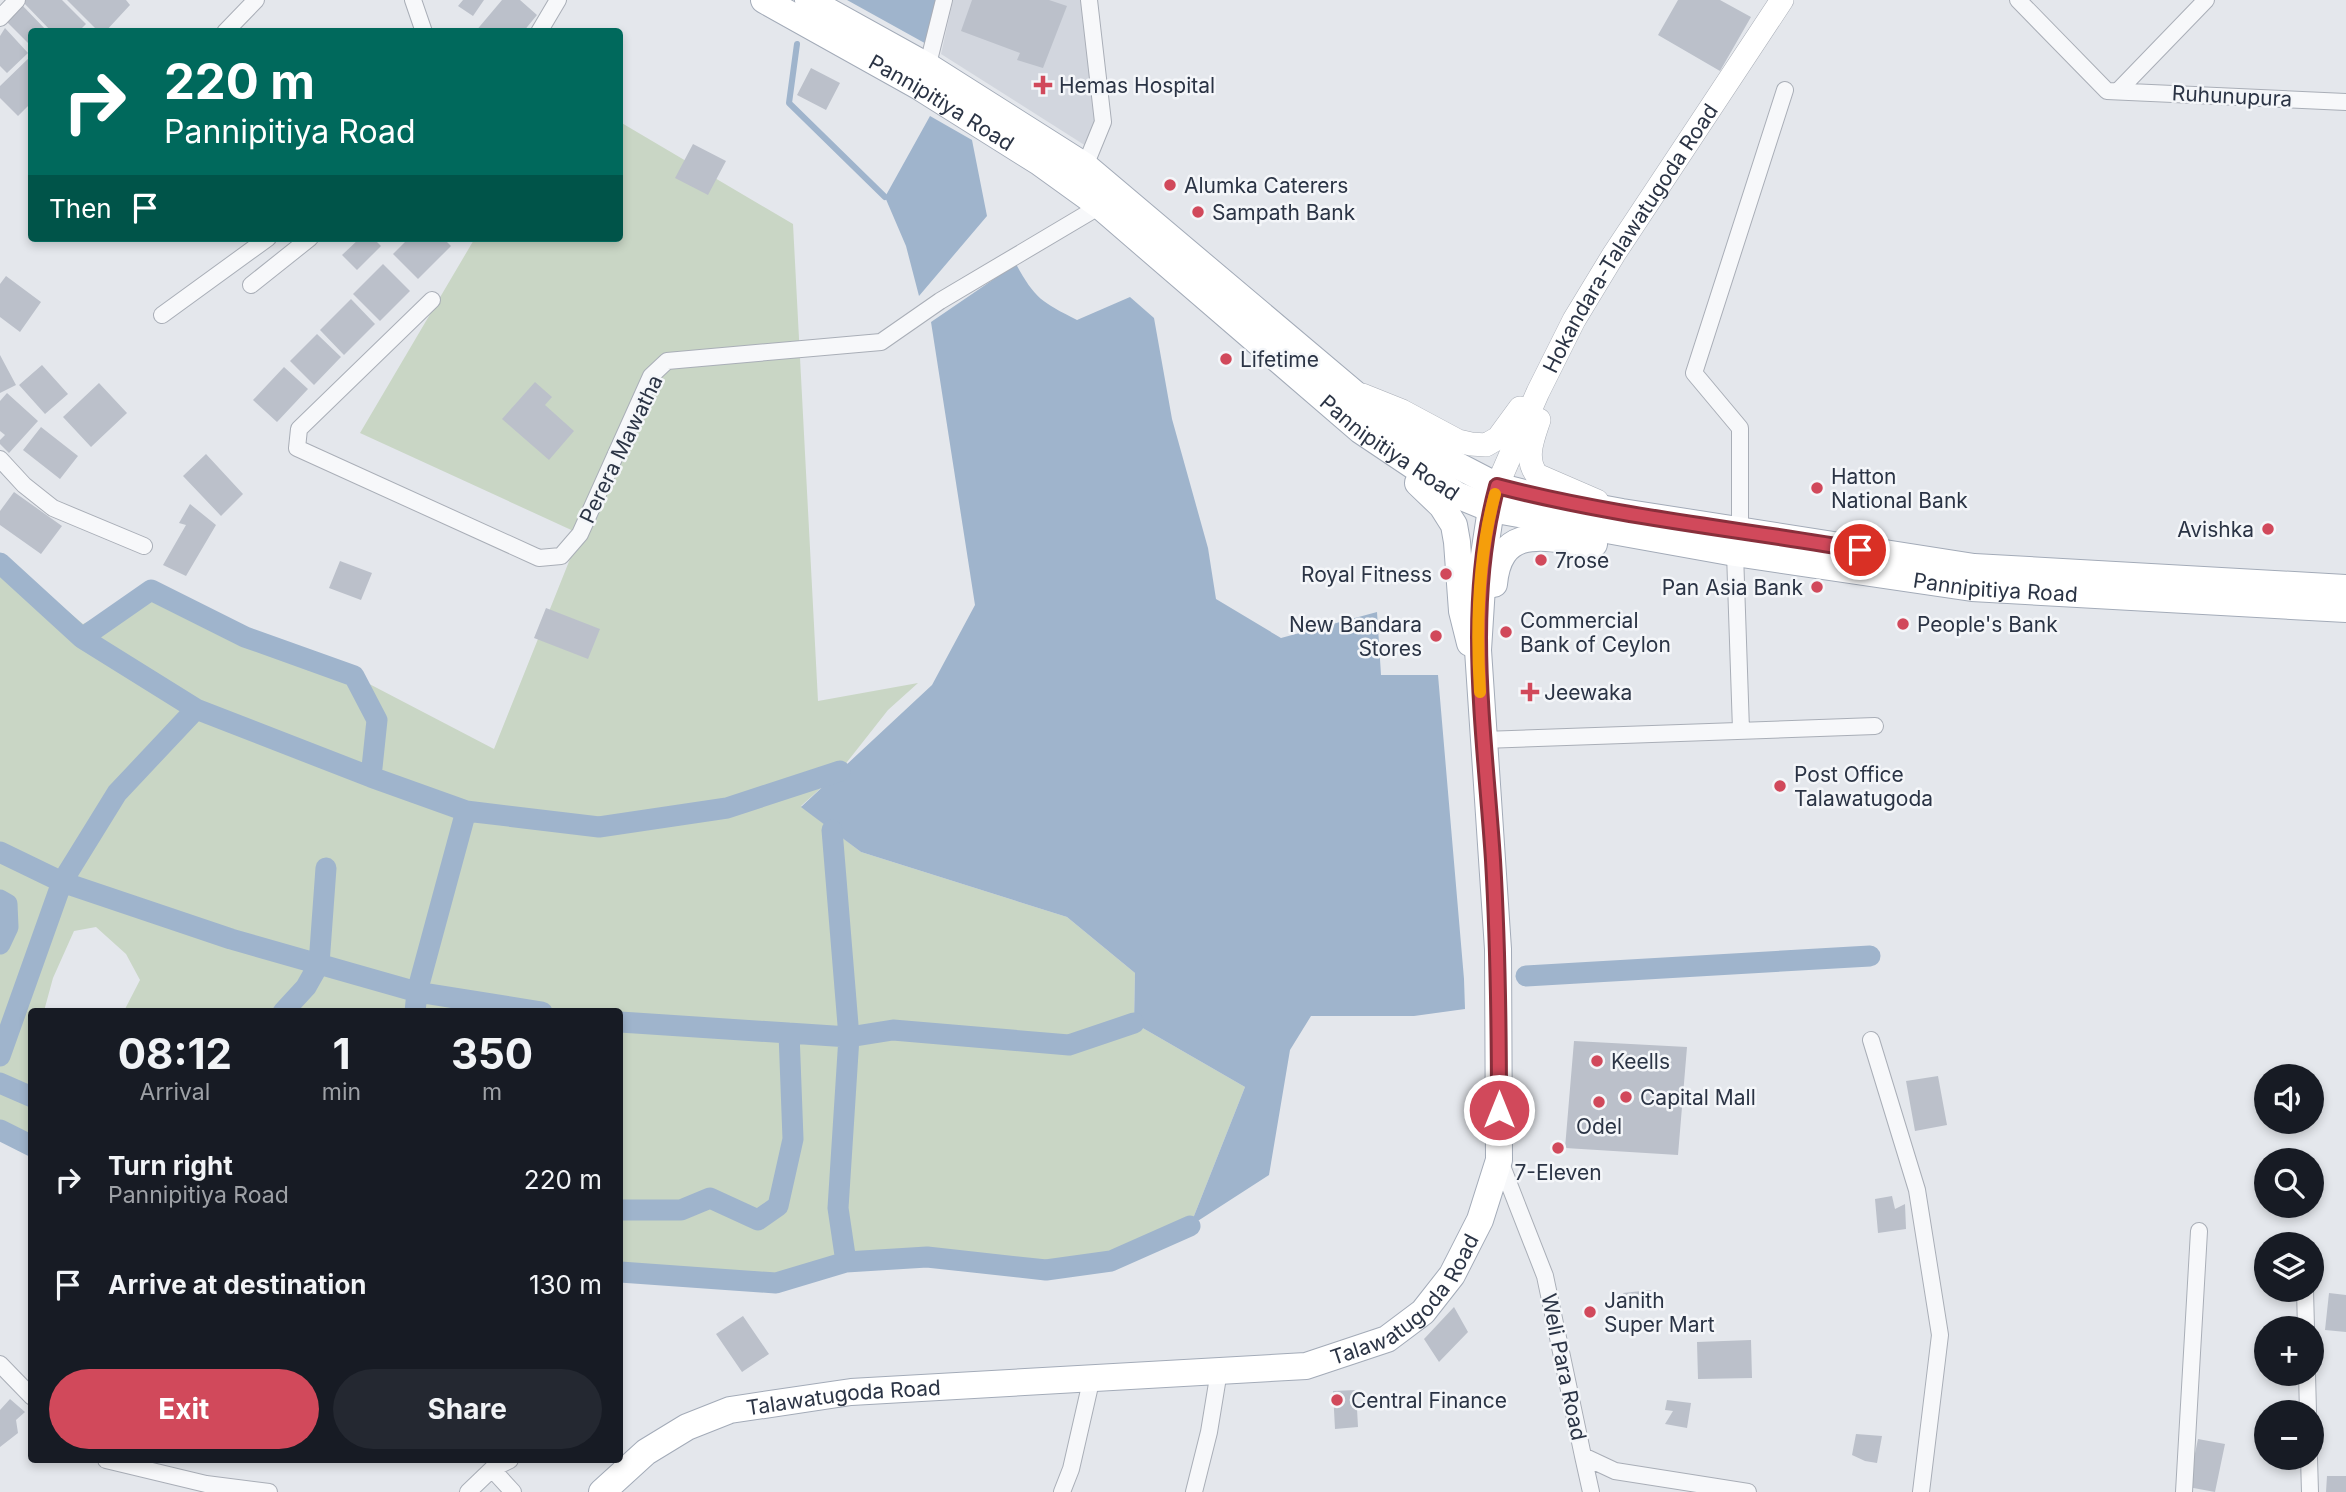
<!DOCTYPE html>
<html lang="en">
<head>
<meta charset="utf-8">
<style>
  :root { --surface:#171b24; --page:#242831; --text:#f1f3f6; --muted:#9ea1a6; --accent:#d1495b }
  body { margin:0; font-family:Inter,sans-serif; background:var(--page); color:var(--text); height:100vh; display:flex; flex-direction:column; font-size:26px; white-space:nowrap }
  * { box-sizing:border-box; margin:0 }
  p { font-size:23px; color:var(--muted) }
  .icon { flex:none; width:38px; height:38px; fill:none; stroke:currentColor; stroke-width:2; stroke-linecap:round; stroke-linejoin:round }
  .map { position:relative; flex:1; overflow:hidden }
  .sheet { position:absolute; left:28px; top:1008px; width:595px; height:455px; display:flex; flex-direction:column; background:var(--surface); border-radius:7px; box-shadow:0 4px 10px #0003 }
  .sheet>* { flex:none }
  .top-card { position:absolute; left:28px; top:28px; width:595px; height:214px; border-radius:7px; box-shadow:0 4px 10px #0003; background:#00695c; color:#fff; overflow:hidden }
  .fabs { position:absolute; left:2254px; top:1064px; display:grid; gap:14px }
  .fabs a { display:grid; place-items:center; width:70px; height:70px; border-radius:50%; background:var(--surface); box-shadow:0 4px 10px #0003; font-size:35px }
  .pin { position:absolute; display:grid; place-items:center; width:60px; height:60px; color:#fff; margin:-30px; border:4px solid #fff; border-radius:50%; box-shadow:0 2px 7px #0007 }
  .me { position:absolute; width:77px; margin:-38px; rotate:0deg; stroke-linejoin:round; filter:drop-shadow(0 0 5px #0008) }
  .turn { display:flex; align-items:center; gap:24px; height:147px; padding:0 21px; font-size:32px }
  .turn .icon { width:91px; height:91px; stroke-width:2.5 }
  .turn b { display:block; font-size:49px; line-height:60px }
  .then { display:flex; align-items:center; height:66px; padding:0 21px; background:#0003; gap:14px; font-size:26px }
  .eta { display:flex; justify-content:space-evenly; align-items:center; height:119px; text-align:center }
  .eta b { font-size:42px; font-weight:700; line-height:49px }
  .primary-button { display:flex; gap:14px; margin-top:auto; padding:14px 21px }
  .primary-button a { flex:1; height:80px; border-radius:42px; background:var(--accent); color:#fff; font-size:28px; font-weight:700; line-height:80px; text-align:center }
  .primary-button a+a { background:var(--page); color:var(--text) }
  ul { padding:0; list-style:none }
  li { display:flex; align-items:center; gap:21px; height:105px; padding:0 21px }
  li div { flex:1 }
  li b { display:block; font-size:26px }
  li em { font-style:normal }
  .map>svg:first-child { display:block }
  .built { fill:#d2d6de }
  .green { fill:#c9d6c5 }
  .water { fill:#9fb4cc }
  .lines { fill:none; stroke-linecap:round; stroke-linejoin:round }
  .stream { stroke:#9fb4cc; stroke-width:6 }
  .canal { stroke:#9fb4cc; stroke-width:21 }
  .building { fill:#bbc0ca }
  .street-casing { stroke:#a9aeb7; stroke-width:18 }
  .secondary-casing { stroke:#a9aeb7; stroke-width:24 }
  .primary-casing { stroke:#a3abb8; stroke-width:28 }
  .street { stroke:#f7f8fa; stroke-width:16 }
  .secondary { stroke:#fff; stroke-width:23 }
  .primary { stroke:#fff; stroke-width:26 }
  .route-casing { stroke:#882f3b; stroke-width:18 }
  .route { stroke:#d1495b; stroke-width:12 }
  .slow { stroke:#f59e0b; stroke-width:12 }
  .poi-dot { fill:#d1495b; stroke:#f4f6f9; stroke-width:2.5 }
  .labels { text-anchor:middle; dominant-baseline:central; stroke-width:5; stroke-linejoin:round; paint-order:stroke }
  .poi-label { font-size:21px; fill:#2b3445; stroke:#f4f6f9; text-anchor:start }
  .street-label { font-size:21px; fill:#2b3445; stroke:#f4f6f9 }
</style>
</head>
<body>
<div class="map">
<svg width="2346" height="1492" viewBox="0 0 2346 1492">
  <rect width="100%" height="100%" fill="#e4e7ec"/>
  <path class="built" d="M953,0H1082L1096,121L1086,146L941,54Z"/>
  <path class="green" d="M620,122L793,224L818,701L918,683L888,710L840,771L801,806L861,852L1067,917L1135,973L1134,1023L1245,1087L1190,1226L1111,1261L1046,1270L927,1257L846,1262L776,1283L620,1272V1012L124,1011L140,980L126,954L96,927L74,931L53,978L44,1011L32,1012L31,1146L0,1130V555L83,624L151,590L245,637L354,676L494,749L580,534L360,433L475,238H620Z"/>
  <path class="water" d="M847,0H940L930,46Z
    M930,116L972,140L987,216L919,296L906,246L885,197Z
    M1016,264C1035,299 1042,302 1077,320L1130,297L1154,318L1172,419L1208,548L1216,599L1281,638L1377,612L1381,675H1438L1464,979L1465,1009L1414,1016H1311L1290,1050L1269,1175L1190,1226L1245,1087L1134,1023L1135,973L1067,917L861,852L801,807L932,685L975,605L931,322Z"/>
  <g class="lines">
    <path class="stream" d="M797,44L789,103L885,197"/>
    <path class="canal" d="M0,563L82,638L196,709L371,777L466,811L599,827L727,808L840,771
      M82,638L151,590L245,637L354,676L377,720L371,777
      M832,830L849,1037L838,1208L846,1262L927,1257L1046,1270L1111,1261L1190,1226
      M0,852L62,882L231,939L417,992L542,1012
      M0,900L7,904L8,927L0,944
      M1526,976L1870,956
      M283,1012L306,987L319,964L326,868
      M415,1012L417,992L466,811
      M620,1022L849,1037L893,1030L1069,1045L1134,1023
      M0,1056L62,882L117,793L196,709
      M0,1083L32,1097
      M0,1130L32,1146
      M620,1210H681L710,1198L758,1220L778,1206L793,1139L789,1033
      M620,1272L776,1283L846,1262"/>
  </g>
  <path class="building" d="M25,0H62L86,24L78,32H52L23,2Z
    M67,0H126L130,5L105,32H99Z
    M463,0H484L473,16L458,6Z
    M502,0H520L537,15L523,32H475Z
    M972,0H1049L1067,6L1043,68L1017,60L1020,53L961,31Z
    M1678,0H1720L1751,17L1720,71L1658,35Z
    M21,4L48,32H32V47L5,20Z
    M5,28L28,53L7,73L0,66V36Z
    M32,55V102L18,116L0,98V86Z
    M811,68L840,83L826,110L797,95Z
    M693,144L726,161L708,195L675,178Z
    M360,238H373L381,246L357,270L342,255Z
    M409,238H443L451,246L418,279L393,254Z
    M383,264L410,291L380,321L353,294Z
    M6,276L41,302L20,332L0,317V284Z
    M351,299L375,324L344,355L320,330Z
    M317,334L341,357L314,385L290,361Z
    M0,355L16,385L0,393Z
    M42,365L68,394L45,414L19,385Z
    M284,367L308,389L277,422L253,400Z
    M535,382L552,397L545,405L574,431L549,460L502,419Z
    M99,383L127,413L91,447L63,417Z
    M7,393L38,421L9,453L0,444V440L5,435L0,431V401Z
    M41,427L78,456L60,479L23,450Z
    M206,454L243,494L221,516L183,476Z
    M14,492L62,526L41,554L0,525V511Z
    M190,504L216,525L186,576L163,565L186,525L179,523Z
    M340,561L372,573L361,600L329,588Z
    M546,608L600,629L588,659L534,638Z
    M1574,1041L1687,1047L1678,1155L1565,1148Z
    M1938,1076L1947,1125L1915,1131L1906,1081Z
    M1892,1196L1895,1209L1905,1204L1906,1229L1878,1233L1875,1199Z
    M1651,1290L1653,1306L1625,1309L1623,1293Z
    M2329,1293L2346,1295V1332L2325,1330Z
    M1454,1307L1468,1332L1439,1362L1424,1339Z
    M743,1316L769,1354L742,1372L716,1334Z
    M1751,1340L1752,1378L1698,1379L1697,1342Z
    M1356,1390L1358,1427L1335,1429L1333,1391Z
    M10,1399L25,1412L16,1420L18,1433L0,1447V1410Z
    M1667,1400L1691,1403L1687,1428L1665,1424L1673,1411L1665,1410Z
    M1856,1434L1882,1436L1877,1463L1865,1461L1852,1455Z
    M2198,1439L2225,1444L2215,1492L2188,1487Z
    M2327,1476H2346V1492H2326Z"/>
  <g class="lines">
    <g class="street-casing">
      <path id="street" d="M413,0L424,32
        M2018,0L2107,91L2346,102
        M0,18L17,0
        M225,32L256,0
        M539,32L558,0
        M926,72L944,0
        M2118,91L2206,0
        M1085,166L1103,122L1089,0
        M251,285L310,238
        M432,300L299,429L297,448L539,558L561,556L580,534L651,376L667,361L881,342L940,301L1100,206
        M162,315L268,238
        M0,459L24,485L53,508L144,546
        M1740,530V428L1694,373L1785,90
        M1735,553L1741,730
        M1483,740L1875,726
        M1871,1040L1917,1190L1940,1335L1921,1492
        M1500,1161L1545,1276L1583,1456L1615,1471L1748,1492
        M2305,1290L2306,1328
        M0,1364L32,1397
        M2307,1374L2308,1412
        M1583,1456L1591,1492
        M2309,1458L2310,1492
        M106,1460L206,1484L269,1492
        M492,1469L513,1492
        M468,1492L492,1469L510,1460
        M1062,1492L1071,1469L1092,1377
        M1194,1492L1209,1432L1219,1371
        M2184,1492L2199,1231"/>
    </g>
    <g class="secondary-casing">
      <g id="secondary">
        <path d="M1362,395L1402,411L1458,441L1471,444L1486,445L1498,438L1520,408"/>
        <path d="M1539,420C1533,438 1524,459 1537,475L1597,501"/>
        <path id="s1" d="M1497,486L1538,392L1574,320L1614,254L1782,0"/>
      </g>
    </g>
    <g class="primary-casing">
      <g id="primary">
        <path id="s2" d="M764,0L918,86L1039,162L1100,206L1360,430L1457,495L1491,509L1735,553L1972,588L2346,609"/>
        <path d="M808,0L929,67L1085,166L1374,410L1445,459L1497,486L1540,497L1622,512L1974,567L2346,588"/>
        <path d="M1418,483L1442,506L1454,525L1457,542L1462,611L1470,643"/>
        <path d="M1494,584C1500,521 1549,539 1594,544"/>
        <path id="s3" d="M602,1492L646,1452L687,1427L730,1410L851,1392L1306,1366L1387,1339L1423,1312L1452,1275L1480,1220L1499,1160L1498,949L1478,650L1484,555L1491,509L1497,486"/>
      </g>
    </g>
    <use href="#street" class="street"/>
    <use href="#secondary" class="secondary"/>
    <use href="#primary" class="primary"/>
  </g>
  <g class="lines">
    <g class="route-casing">
      <path id="route" d="M1499,1110C1499,1027 1498,944 1493,860C1485,736 1464,608 1497,486C1616,517 1739,529 1860,550"/>
    </g>
    <use href="#route" class="route"/>
    <path class="slow" d="M1480,692C1476,627 1478,557 1495,494"/>
  </g>
  <g class="poi-dot">
    <path d="M1039.5 74.5h7v7h7v7h-7v7h-7v-7h-7v-7h7z"/>
    <circle cx="1170" cy="185" r="7"/>
    <circle cx="1198" cy="212" r="7"/>
    <circle cx="1226" cy="359" r="7"/>
    <circle cx="1817" cy="488" r="7"/>
    <circle cx="2268" cy="529" r="7"/>
    <circle cx="1541" cy="560" r="7"/>
    <circle cx="1446" cy="574" r="7"/>
    <circle cx="1817" cy="587" r="7"/>
    <circle cx="1903" cy="624" r="7"/>
    <circle cx="1506" cy="632" r="7"/>
    <circle cx="1436" cy="636" r="7"/>
    <path d="M1526.5 681.5h7v7h7v7h-7v7h-7v-7h-7v-7h7z"/>
    <circle cx="1780" cy="786" r="7"/>
    <circle cx="1597" cy="1061" r="7"/>
    <circle cx="1626" cy="1097" r="7"/>
    <circle cx="1599" cy="1102" r="7"/>
    <circle cx="1558" cy="1148" r="7"/>
    <circle cx="1590" cy="1312" r="7"/>
    <circle cx="1337" cy="1400" r="7"/>
  </g>
  <g class="labels">
    <g class="poi-label">
      <text x="1059" y="85">Hemas Hospital</text>
      <text x="1184" y="185">Alumka Caterers</text>
      <text x="1212" y="212">Sampath Bank</text>
      <text x="1240" y="359">Lifetime</text>
      <text x="1831" y="476">Hatton<tspan x="1831" dy="24">National Bank</tspan></text>
      <text x="2254" y="529" text-anchor="end">Avishka</text>
      <text x="1555" y="560">7rose</text>
      <text x="1432" y="574" text-anchor="end">Royal Fitness</text>
      <text x="1803" y="587" text-anchor="end">Pan Asia Bank</text>
      <text x="1520" y="620">Commercial<tspan x="1520" dy="24">Bank of Ceylon</tspan></text>
      <text x="1422" y="624" text-anchor="end">New Bandara<tspan x="1422" dy="24">Stores</tspan></text>
      <text x="1917" y="624">People's Bank</text>
      <text x="1544" y="692">Jeewaka</text>
      <text x="1794" y="774">Post Office<tspan x="1794" dy="24">Talawatugoda</tspan></text>
      <text x="1611" y="1061">Keells</text>
      <text x="1640" y="1097">Capital Mall</text>
      <text x="1599" y="1126" text-anchor="middle">Odel</text>
      <text x="1558" y="1172" text-anchor="middle">7-Eleven</text>
      <text x="1604" y="1300">Janith<tspan x="1604" dy="24">Super Mart</tspan></text>
      <text x="1351" y="1400">Central Finance</text>
    </g>
    <g class="street-label">
      <text transform="translate(2232 96) rotate(3)">Ruhunupura</text>
      <text stroke="none"><textPath href="#s2" startOffset="205">Pannipitiya Road</textPath></text>
      <text stroke="none"><textPath href="#s1" startOffset="282">Hokandara-Talawatugoda Road</textPath></text>
      <text stroke="none"><textPath href="#s2" startOffset="772">Pannipitiya Road</textPath></text>
      <text transform="translate(621 449) rotate(-64)">Perera Mawatha</text>
      <text stroke="none"><textPath href="#s2" startOffset="1402">Pannipitiya Road</textPath></text>
      <text stroke="none"><textPath href="#s3" startOffset="856">Talawatugoda Road</textPath></text>
      <text transform="translate(1564 1367) rotate(78)">Weli Para Road</text>
      <text stroke="none"><textPath href="#s3" startOffset="268">Talawatugoda Road</textPath></text>
    </g>
  </g>
</svg>
<div class="fabs">
<a><svg class="icon" aria-label="sound" viewBox="0 0 24 24"><path d="M4 9h4l5-4v14l-5-4H4zM17 9q2 3 0 6"/></svg></a>
<a><svg class="icon" aria-label="search" viewBox="0 0 24 24"><circle cx="10" cy="10" r="6"/><path d="M15 15l6 6"/></svg></a>
<a><svg class="icon" aria-label="layers" viewBox="0 0 24 24"><path d="M12 4l9 5-9 5-9-5zM3 14l9 5 9-5"/></svg></a>
<a>+</a>
<a>−</a>
</div>
<div class="pin" style="left:1860px;top:550px;background:#d93025"><svg class="icon" aria-label="arrive" viewBox="0 0 24 24"><path d="M6 21V4h12l-3 4 3 4H6"/></svg></div>
<svg class="me" style="left:1499px;top:1110px" viewBox="-20 -20 40 40"><circle r="17" fill="#d1495b" stroke="#fff" stroke-width="3"/><path d="M0-11L8 9 0 5-8 9z" fill="#fff"/></svg>
<div class="top-card">
<div class="turn"><svg class="icon" aria-label="right" viewBox="0 0 24 24"><path d="M7 20v-9h11M14 6l5 5-5 5"/></svg><div><b>220 m</b>Pannipitiya Road</div></div>
<div class="then">Then<svg class="icon" aria-label="arrive" viewBox="0 0 24 24"><path d="M6 21V4h12l-3 4 3 4H6"/></svg></div>
</div>
<section class="sheet">
<div class="eta">
<div><b>08:12</b><p>Arrival</p></div>
<div><b>1</b><p>min</p></div>
<div><b>350</b><p>m</p></div>
</div>
<ul>
<li><svg class="icon" aria-label="right" viewBox="0 0 24 24"><path d="M7 20v-9h11M14 6l5 5-5 5"/></svg><div><b>Turn right</b><p>Pannipitiya Road</p></div><em>220 m</em></li>
<li><svg class="icon" aria-label="arrive" viewBox="0 0 24 24"><path d="M6 21V4h12l-3 4 3 4H6"/></svg><div><b>Arrive at destination</b></div><em>130 m</em></li>
</ul>
<div class="primary-button"><a>Exit</a><a>Share</a></div>
</section>
</div>
</body>
</html>
